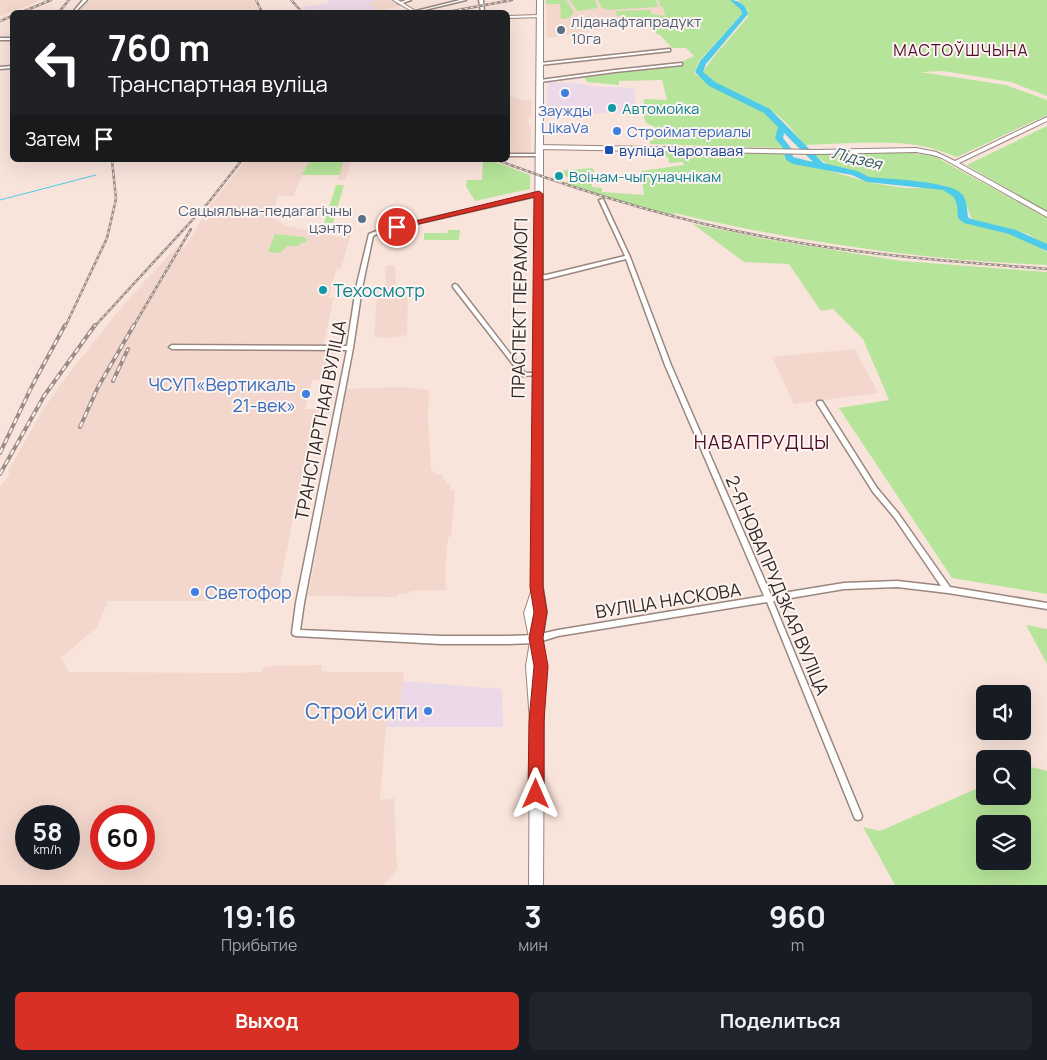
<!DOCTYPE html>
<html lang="ru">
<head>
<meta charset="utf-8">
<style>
  :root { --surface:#171b24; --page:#20242c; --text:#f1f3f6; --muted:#9ea1a6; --accent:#d93025 }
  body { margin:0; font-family:Manrope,sans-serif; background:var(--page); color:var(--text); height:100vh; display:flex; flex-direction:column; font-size:19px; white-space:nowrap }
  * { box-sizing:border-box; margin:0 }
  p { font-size:16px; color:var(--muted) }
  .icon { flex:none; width:28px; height:28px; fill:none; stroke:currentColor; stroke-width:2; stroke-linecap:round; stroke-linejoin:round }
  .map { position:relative; height:885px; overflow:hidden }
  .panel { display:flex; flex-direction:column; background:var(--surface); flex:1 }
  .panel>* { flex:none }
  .guide { position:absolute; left:10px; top:10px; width:500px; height:152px; border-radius:8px; box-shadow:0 5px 20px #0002; background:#202124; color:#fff; overflow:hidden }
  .controls { position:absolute; left:976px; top:685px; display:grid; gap:10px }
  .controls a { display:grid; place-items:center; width:55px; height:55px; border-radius:8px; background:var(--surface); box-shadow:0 5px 20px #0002; font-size:25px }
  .speed { position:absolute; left:15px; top:805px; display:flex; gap:10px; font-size:25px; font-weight:700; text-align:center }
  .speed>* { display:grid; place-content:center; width:65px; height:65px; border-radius:50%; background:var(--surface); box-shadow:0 5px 20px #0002; line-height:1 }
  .speed small { font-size:12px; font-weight:400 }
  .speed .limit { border:8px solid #d22; background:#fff; color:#111 }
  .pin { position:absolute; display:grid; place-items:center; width:42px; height:42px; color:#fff; margin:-21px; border:2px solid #fff; border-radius:50%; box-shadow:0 1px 5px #0007 }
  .me { position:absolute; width:55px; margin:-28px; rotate:0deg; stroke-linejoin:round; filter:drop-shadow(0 0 4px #0008) }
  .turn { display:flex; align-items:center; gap:18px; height:105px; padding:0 15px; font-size:22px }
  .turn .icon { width:65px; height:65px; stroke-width:2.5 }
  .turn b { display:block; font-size:35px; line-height:42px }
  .then { display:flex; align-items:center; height:48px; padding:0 15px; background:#0003; gap:10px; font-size:19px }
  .eta { display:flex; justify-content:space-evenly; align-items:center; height:85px; text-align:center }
  .eta b { font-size:30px; font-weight:700; line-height:35px }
  .cta { display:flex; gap:10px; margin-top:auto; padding:10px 15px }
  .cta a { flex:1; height:58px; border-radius:8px; background:var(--accent); color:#fff; font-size:20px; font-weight:700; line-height:58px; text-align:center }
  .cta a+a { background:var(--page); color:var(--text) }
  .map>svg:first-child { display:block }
  .commercial { fill:#ebd8e9 }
  .built { fill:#f3d7cc; fill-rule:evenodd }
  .green { fill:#b6e49a; fill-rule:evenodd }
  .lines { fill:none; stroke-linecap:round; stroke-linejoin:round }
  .stream { stroke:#4dcbe8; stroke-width:1 }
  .river { fill:#4dcbe8; fill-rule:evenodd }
  .street-casing { stroke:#99867e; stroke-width:3 }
  .secondary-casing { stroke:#99867e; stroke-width:2 }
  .primary-casing { stroke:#99867e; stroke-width:2 }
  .street { fill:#fff; fill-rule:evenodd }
  .secondary { fill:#fff; fill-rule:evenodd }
  .primary { fill:#fff; fill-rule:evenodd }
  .rail-far1-casing { stroke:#9b8d86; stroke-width:2.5 }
  .rail-casing { stroke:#9b8d86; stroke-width:4 }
  .rail-far1 { stroke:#fdf4f1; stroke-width:1; stroke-dasharray:3; stroke-linecap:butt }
  .rail { stroke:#fdf4f1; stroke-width:2; stroke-dasharray:5.5; stroke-linecap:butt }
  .route { fill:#d93025; stroke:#8d1f18 }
  .service-dot { fill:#5c6f8a; stroke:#fdf4f1; stroke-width:2 }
  .shop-dot { fill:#3f7fe0; stroke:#fdf4f1; stroke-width:2 }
  .culture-dot { fill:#0f9aa8; stroke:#fdf4f1; stroke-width:2 }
  .transit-dot { fill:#1a4fb4; stroke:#fdf4f1; stroke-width:2 }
  .labels { text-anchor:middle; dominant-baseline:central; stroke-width:4; stroke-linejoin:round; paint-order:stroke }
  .far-service-label { font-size:15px; fill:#4e5e75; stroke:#fdf4f1; text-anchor:start }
  .far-culture-label { font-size:15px; fill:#0d838f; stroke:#fdf4f1; text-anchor:start }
  .far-shop-label { font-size:15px; fill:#366cbe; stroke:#fdf4f1 }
  .far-transit-label { font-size:15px; fill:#164399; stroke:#fdf4f1; text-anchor:start }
  .far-neighbourhood-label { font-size:16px; letter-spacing:1px; fill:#4f0d2b; stroke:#fdf4f1 }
  .far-water-label { font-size:16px; font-style:italic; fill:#2a5d6a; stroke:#fdf4f1 }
  .culture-label { font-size:18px; fill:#0d838f; stroke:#fdf4f1; text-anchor:start }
  .street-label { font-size:18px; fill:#302925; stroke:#fdf4f1 }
  .shop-label { font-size:18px; fill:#366cbe; stroke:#fdf4f1; text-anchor:end }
  .neighbourhood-label { font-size:19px; letter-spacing:1px; fill:#4f0d2b; stroke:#fdf4f1 }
  .near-shop-label { font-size:21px; fill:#366cbe; stroke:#fdf4f1; text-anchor:end }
</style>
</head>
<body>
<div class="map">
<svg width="1047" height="885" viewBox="0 0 1047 885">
  <rect width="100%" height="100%" fill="#f9e4db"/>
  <path class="commercial" d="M328,0H375L369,3L378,11L375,12H319L314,9L305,11L302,7L329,3Z
    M548,82L575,83L590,86L634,88L637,114L546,112Z
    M403,681L502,689L503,727H386L392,711L400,707Z"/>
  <path class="built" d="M0,0H42L0,16Z
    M90,0H254L260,12H77Z
    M375,0H391L401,6L378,11L368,3Z
    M546,0H661L666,20L547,38Z
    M508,91L509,96L522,100H532L531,116L528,120L531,131V152L508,153Z
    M246,160H352L345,180H338L339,175H302L293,196H278L271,217L286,226L339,237L351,234L341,268L336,269L329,298L334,297L323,345L176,343L171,349L336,350L331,379L312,380L305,409H320L314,438H309L277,601H108L97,627L61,658L69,672L232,673L261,672L264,667L276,666L322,665L321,671L328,672H404L400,707L392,711L386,727L380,800L394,798L397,869L384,885H0V487L9,475V469L43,410L66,377L120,309L154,271L177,247H185L211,204ZM26,816H69V859H26ZM101,816H144V859H101Z
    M395,265L396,293L408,295L407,335L390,338L374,337L377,295L385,294L386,266Z
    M855,349L878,393L794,404L772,357Z
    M401,387L429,390L428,422L431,469L436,474L443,475V479L446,480V484H451L450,490H455L451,537H448L445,567L446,590L412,591L410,593L398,594L397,597L308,596L347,389Z"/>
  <path class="green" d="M546,0H566L574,12C571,18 567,19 561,19L560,4H546Z
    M570,0H595L598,8L577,11Z
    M598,0H656L658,7L609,10L602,8Z
    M658,0H731L739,6L742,14L699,61L694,73C715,89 770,104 780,126L776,137L785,148L650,144V141L654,140L653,135L657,134L655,127L646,123L644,117V99L667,100L662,80L619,81V85L587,82L584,77L684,66L681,62L694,56L686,48H672L661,36L643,24L626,26L620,20L626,22L633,21L628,17L617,16L616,11L650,10L652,14L665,16L663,7H661Z
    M738,0H1047V96L1011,82L943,71L920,72L1006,85L1047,100V115L957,157C943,152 931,147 916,145C880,140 841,144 805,145C794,133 785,119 772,111C749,96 723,90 702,73L716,54L748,17V10Z
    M1047,126V212L968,166L967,165Z
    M654,150L785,153V156L793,163L830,171L872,183L905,188H942L951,192L958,201L962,220C978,227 992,228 1008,232C1022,236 1035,244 1047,252V265C922,260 797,242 675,213L673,215L613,200L547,179L549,177L566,183L571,178L559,174V171L592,168L595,172H591L592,187L602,188V192L644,195L641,171L684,165L683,162L669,163L668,157L655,156Z
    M903,152L934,156L1047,218V246L1028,234L1011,229L972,220L965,201L960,195L943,185L904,183L870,178L849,169L831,167L813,154Z
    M310,160H341L343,161L340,175H302Z
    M483,161H493L530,175V189L475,201L466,186L467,180H482Z
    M336,185H344L333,223H324Z
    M693,224L765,239L902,261L1047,272V594L952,578L839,408L889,400L863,339L833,309L821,311L789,264L744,262Z
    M448,230H460L459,240H424V233H447Z
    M275,234L304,237L307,240L305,243H300L299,246H287L280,253L268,252Z
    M1026,625L1047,629V664Z
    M1027,766L1047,771V885H895L863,827L880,831L985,785V796H1022L1023,768ZM985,824H1022V861H985Z"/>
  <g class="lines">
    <path class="stream" d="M0,200L96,175"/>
    <path class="river" d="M730,0C739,0 746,5 748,14L706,64L703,72L715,82L770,109L823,163L857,171L869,177C887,179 951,181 962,194C967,200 967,209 968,217L971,219L1016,230L1047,244V251L1009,234L964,223L958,218L957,205L954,197L943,190L867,182L852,175L793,164L786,160L783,148L775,138L778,127L764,113L709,86L695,72L700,61L742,14L741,10ZM784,133L813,162L793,157L791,148L783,138Z"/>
    <g class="street-casing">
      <path id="street" d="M83,0H87L75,12H73Z
        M406,0H411L400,4L398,3Z
        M460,0H466L416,12H412Z
        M479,0H483L484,12H481Z
        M0,38H12V40H0Z
        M669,49H670V51L540,65L538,64L540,63Z
        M681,63H682V65L615,72L540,82L538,81L540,80L615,70Z
        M12,66V68L0,69V67Z
        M508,154H538L540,155L538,156H508Z
        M539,193L541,194V195L381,232L373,236L362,288L353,348L304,603L300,630L441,636H507L536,635L558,630L764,596L665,365L626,259L546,279H538L535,277L538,275H546L625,256L599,200L603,199L630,257L671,365L771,595L844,583L897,581L941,586L894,517L873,492L818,405L817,403L818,401H822L877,488L898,513L950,587L1047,603V609L948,593L897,587L844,589L773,601L862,816L861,819L858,820L855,819L767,602L558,636L536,643L507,644H441L296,636L293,635L292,633L296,603L347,350L172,349L169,347L172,345L347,346L356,288L369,234L379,230Z
        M455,284L457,285L525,373H539L540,374L539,375L522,376L453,287V285Z"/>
    </g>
    <g class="secondary-casing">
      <path id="secondary" d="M393,0H398L417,12H413Z
        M540,15H542V17L508,18V16Z
        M1047,117V121L959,163L1047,212V217L942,158L933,155L916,152L816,154L538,149L535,147L538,145L816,150L916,148L936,152L955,161Z"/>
    </g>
    <g class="primary-casing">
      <path id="primary" d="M537,0H543V587L547,612L542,642L547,666L545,694L541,699L544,716L543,885H529L530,721L526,666L530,642L524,613L532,589Z"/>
    </g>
    <use href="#street" class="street"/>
    <use href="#secondary" class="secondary"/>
    <use href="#primary" class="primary"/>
    <g class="rail-far1-casing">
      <path id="rail-far1" d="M256,0L262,12
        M291,0L302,12
        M22,12L51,0
        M59,12L69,0
        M447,12L512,0
        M0,21L12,16
        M497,160C588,194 681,222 777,239C866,255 957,262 1047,269
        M65,327L107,238L116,199L112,160
        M94,327L208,203L242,160
        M133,327L191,229"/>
    </g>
    <g class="rail-casing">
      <path id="rail" d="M113,381L128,349
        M80,427L98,387L134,325
        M0,453L32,386L65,325
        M0,474L44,396L95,325"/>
    </g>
    <use href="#rail-far1" class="rail-far1"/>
    <use href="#rail" class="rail"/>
  </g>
  <path class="route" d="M539,191L543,194V587L547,612L543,638L548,666L544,721V794L542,799L536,802L531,799L528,794L529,721L534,666L529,638L534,612L530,587L534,197L397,229L392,227Z"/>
  <g class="service-dot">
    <circle cx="561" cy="30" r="5"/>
    <circle cx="362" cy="219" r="5"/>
  </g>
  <g class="shop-dot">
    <circle cx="565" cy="93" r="5"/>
    <circle cx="617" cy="131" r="5"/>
    <circle cx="306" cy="394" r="5"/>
    <circle cx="195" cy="592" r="5"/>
    <circle cx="428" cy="711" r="5"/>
  </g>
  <g class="culture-dot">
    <circle cx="612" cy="108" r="5"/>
    <circle cx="559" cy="176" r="5"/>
    <circle cx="323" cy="290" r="5"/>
  </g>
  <rect class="transit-dot" x="604" y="145" width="10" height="10" rx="2.5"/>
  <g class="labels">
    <g class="far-service-label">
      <text x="571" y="21">ліданафтапрадукт<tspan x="571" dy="17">10га</tspan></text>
      <text x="352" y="210" text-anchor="end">Сацыяльна-педагагічны<tspan x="352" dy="17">цэнтр</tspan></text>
    </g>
    <g class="far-culture-label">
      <text x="622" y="108">Автомойка</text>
      <text x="569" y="176">Воінам-чыгуначнікам</text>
    </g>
    <g class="far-shop-label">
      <text x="565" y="110">Заужды<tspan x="565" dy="17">ЦікаVа</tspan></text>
      <text x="627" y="131" text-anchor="start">Стройматериалы</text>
    </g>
    <g class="far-transit-label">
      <text x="619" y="150">вуліца Чаротавая</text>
    </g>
    <g class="far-neighbourhood-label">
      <text x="961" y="50">МАСТОЎШЧЫНА</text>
    </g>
    <g class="far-water-label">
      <text transform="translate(857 158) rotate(14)">Лідзея</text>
    </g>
    <g class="culture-label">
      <text x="333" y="290">Техосмотр</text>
    </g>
    <g class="street-label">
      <text transform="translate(519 308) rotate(-89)">ПРАСПЕКТ ПЕРАМОГІ</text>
      <text transform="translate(320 420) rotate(-79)">ТРАНСПАРТНАЯ ВУЛІЦА</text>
      <text transform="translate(778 585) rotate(67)">2-Я НОВАПРУДЗКАЯ ВУЛІЦА</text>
      <text transform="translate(668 600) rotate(-9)">ВУЛІЦА НАСКОВА</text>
    </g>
    <g class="shop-label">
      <text x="296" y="384">ЧСУП«Вертикаль<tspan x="296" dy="21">21-век»</tspan></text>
      <text x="205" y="592" text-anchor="start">Светофор</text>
    </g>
    <g class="neighbourhood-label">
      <text x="762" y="442">НАВАПРУДЦЫ</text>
    </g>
    <g class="near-shop-label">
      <text x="418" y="711">Строй сити</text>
    </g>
  </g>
</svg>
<div class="controls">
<a><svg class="icon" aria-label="sound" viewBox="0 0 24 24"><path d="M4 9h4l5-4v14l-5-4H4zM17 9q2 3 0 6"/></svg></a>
<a><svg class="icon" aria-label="search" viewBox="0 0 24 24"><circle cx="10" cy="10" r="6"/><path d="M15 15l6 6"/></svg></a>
<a><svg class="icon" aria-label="layers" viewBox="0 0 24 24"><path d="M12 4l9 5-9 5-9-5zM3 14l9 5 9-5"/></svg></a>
</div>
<div class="speed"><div>58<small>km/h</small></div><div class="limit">60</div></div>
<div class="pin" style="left:397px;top:227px;background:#d93025"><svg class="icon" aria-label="arrive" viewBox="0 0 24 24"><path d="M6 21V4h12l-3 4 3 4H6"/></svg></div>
<svg class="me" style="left:536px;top:794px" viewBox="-20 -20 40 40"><path d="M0-17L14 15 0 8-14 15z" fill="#d93025" stroke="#fff" stroke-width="4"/></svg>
<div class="guide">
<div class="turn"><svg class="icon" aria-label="left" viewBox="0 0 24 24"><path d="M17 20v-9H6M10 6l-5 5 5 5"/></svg><div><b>760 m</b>Транспартная вуліца</div></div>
<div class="then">Затем<svg class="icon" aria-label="arrive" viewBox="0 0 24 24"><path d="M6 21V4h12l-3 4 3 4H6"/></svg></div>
</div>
</div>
<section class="panel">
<div class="eta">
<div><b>19:16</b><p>Прибытие</p></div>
<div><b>3</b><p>мин</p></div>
<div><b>960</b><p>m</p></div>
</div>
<div class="cta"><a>Выход</a><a>Поделиться</a></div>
</section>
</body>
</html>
